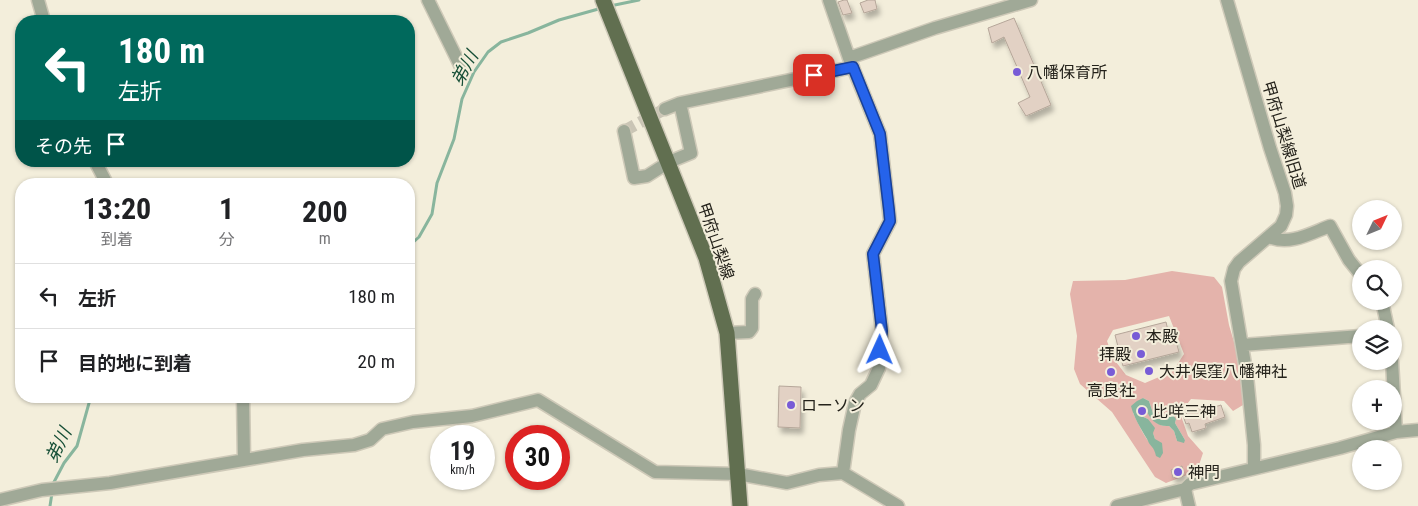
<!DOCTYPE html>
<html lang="ja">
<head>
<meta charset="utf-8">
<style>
  :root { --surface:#fff; --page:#f6f6f6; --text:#202124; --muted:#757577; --line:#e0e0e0 }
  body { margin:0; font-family:"Roboto Condensed","Noto Sans JP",sans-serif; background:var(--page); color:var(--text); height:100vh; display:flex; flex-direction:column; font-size:19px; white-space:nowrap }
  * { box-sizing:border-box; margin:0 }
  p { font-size:16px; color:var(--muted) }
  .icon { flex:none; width:28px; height:28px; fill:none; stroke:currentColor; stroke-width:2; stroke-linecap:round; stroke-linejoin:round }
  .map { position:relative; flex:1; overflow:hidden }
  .details { position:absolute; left:15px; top:178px; width:400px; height:225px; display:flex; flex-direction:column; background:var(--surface); border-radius:20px; box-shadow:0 1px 4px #0004 }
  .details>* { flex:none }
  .guide { position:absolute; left:15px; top:15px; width:400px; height:152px; border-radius:20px; box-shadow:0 1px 4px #0004; background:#00695c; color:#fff; overflow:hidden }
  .needle { width:32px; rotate:47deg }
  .controls { position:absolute; left:1352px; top:200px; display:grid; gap:10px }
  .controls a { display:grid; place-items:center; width:50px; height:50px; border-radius:50%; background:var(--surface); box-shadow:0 1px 4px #0004; font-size:25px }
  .speed { position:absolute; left:430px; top:425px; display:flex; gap:10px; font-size:25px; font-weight:700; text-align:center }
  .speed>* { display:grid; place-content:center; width:65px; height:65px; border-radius:50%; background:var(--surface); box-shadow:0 1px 4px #0004; line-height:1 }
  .speed small { font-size:12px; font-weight:400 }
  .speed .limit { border:8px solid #d22; background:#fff; color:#111 }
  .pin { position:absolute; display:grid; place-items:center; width:42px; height:42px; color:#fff; margin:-21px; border-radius:10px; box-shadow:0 2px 8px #0006 }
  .me { position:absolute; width:55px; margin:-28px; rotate:1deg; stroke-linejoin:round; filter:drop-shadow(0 0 4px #0008) }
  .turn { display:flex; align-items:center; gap:18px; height:105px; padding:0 20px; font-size:22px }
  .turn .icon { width:65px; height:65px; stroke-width:2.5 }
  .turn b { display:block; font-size:35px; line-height:42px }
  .then { display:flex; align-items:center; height:48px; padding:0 20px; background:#0003; gap:10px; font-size:19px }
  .eta { display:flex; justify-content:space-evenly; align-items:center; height:85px; text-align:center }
  .eta b { font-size:30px; font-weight:700; line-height:35px }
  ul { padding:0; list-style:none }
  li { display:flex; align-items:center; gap:15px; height:65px; padding:0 20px; border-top:1px solid var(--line) }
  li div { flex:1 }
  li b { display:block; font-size:19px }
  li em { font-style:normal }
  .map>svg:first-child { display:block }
  .green { fill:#e4b3ab; fill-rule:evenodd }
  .water { fill:#88b59d }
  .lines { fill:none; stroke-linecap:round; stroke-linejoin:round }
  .stream { stroke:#88b59d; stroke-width:3 }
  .building { fill:#e2d1c4; stroke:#b5a699; filter:url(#shadow) }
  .street-tunnel { stroke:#cac5b5; stroke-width:12; stroke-dasharray:12 6; stroke-linecap:butt }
  .street-casing { stroke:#cec9b8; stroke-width:15 }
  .primary-casing { stroke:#cec9b8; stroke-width:18 }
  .street { stroke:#a0a997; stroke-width:12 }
  .primary { stroke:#616f50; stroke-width:15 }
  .route-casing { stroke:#184099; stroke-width:12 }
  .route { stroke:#2563eb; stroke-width:9 }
  .poi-dot { fill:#785cd6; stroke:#f3eedb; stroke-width:2 }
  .labels { text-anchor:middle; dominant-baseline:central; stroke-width:4; stroke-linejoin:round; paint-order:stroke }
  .poi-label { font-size:16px; fill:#24221b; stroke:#f3eedb; text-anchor:start }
  .street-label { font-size:16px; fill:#24221b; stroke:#f3eedb }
  .water-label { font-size:18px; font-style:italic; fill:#174f37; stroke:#f3eedb }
</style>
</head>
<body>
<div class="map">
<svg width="1418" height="506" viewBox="0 0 1418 506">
  <defs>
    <filter id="shadow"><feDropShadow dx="3" dy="5.5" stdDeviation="2.5" flood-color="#0004"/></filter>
  </defs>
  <rect width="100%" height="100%" fill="#f3eedb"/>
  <path class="green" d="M1172,271L1214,277L1222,287L1229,325L1239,359L1243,405L1233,411L1224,401L1191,399L1180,413L1188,436L1203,453L1197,471L1166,483L1155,477L1112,412L1080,384L1074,369L1077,336L1070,294L1073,281L1125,280ZM1169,316L1184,354L1173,371L1145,383L1126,375L1113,358L1107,341L1113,330ZM1143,398L1149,401L1155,419H1161L1167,416L1176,419L1175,423L1185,440L1177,441L1174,431L1169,426C1156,427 1150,418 1145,408L1141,405L1137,409L1139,415L1148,419L1155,439L1154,448C1145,439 1139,425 1133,413Z"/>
  <path class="water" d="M1143,398L1149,401L1155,419H1161L1173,415L1176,419L1175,423L1185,440L1184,443L1177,441L1174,431L1169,426C1156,427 1150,419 1145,408L1140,405L1137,409L1139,415L1148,419L1155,428L1153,433L1155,439L1162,443L1163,453L1160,458L1156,456C1154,446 1150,447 1147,439C1141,429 1134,418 1131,406L1137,401Z"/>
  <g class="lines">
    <path class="stream" d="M610,6L639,0
      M409,246L419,237L432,214L437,183L454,139L462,99L474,72L488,52L501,42L528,33L559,20L602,8
      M53,484L64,463L77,446L91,396
      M50,506L52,493"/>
  </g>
  <path class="building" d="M844,0H847L852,13L843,15L838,2Z
    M868,0H875L877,9L864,13L860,3Z
    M1014,18L1051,105L1026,116L1018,103L1030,97L1004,37L992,43L988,28Z
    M1166,322L1170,339L1175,338L1179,352L1123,366L1115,335Z
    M779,386L801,387L800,428L778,427Z
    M1221,405L1225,417L1205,424L1206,428L1192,432L1189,423L1186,424L1183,416L1187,415L1185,410L1199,406L1201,411Z
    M1182,466L1184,475L1173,478L1171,470Z"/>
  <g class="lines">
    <path class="street-tunnel" d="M624,131L665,109"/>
    <g class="street-casing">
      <path id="street" d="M38,0L44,21
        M428,0L462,69
        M829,0L849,58L880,134L890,221L873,254L882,331L879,368L871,385L860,394L855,403L849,430L843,473
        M1227,0L1270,148L1285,193L1287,206L1286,215L1281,226L1239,262L1234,269L1231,281L1247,376L1254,445V468
        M849,58L935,28L1031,0
        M665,109L680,103L853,67
        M624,131L634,178L647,176L669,162L691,153L680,103
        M95,161L107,184
        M1269,237C1290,246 1311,233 1330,226L1349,260L1361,275
        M1382,301L1388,329
        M727,333L749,332L752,328V299L755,294
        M1242,345L1361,336
        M1392,361L1396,432
        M243,396L244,460
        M1185,489L1190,484L1340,448L1396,432L1418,430
        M1185,489L1189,506
        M0,500L42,490L110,483L303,450L354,445L370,440L382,429L413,422L472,416L538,400L655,472L738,474L787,483L819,475L843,473L898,506
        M1117,506L1185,489"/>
    </g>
    <g class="primary-casing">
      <path id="primary" d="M603,0L706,258L727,333L740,506"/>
    </g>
    <use href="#street" class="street"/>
    <use href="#primary" class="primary"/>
  </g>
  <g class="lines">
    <g class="route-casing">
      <path id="route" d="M814,75L853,67L880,134L889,210L890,221L873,254L882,331L880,350"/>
    </g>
    <use href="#route" class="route"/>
  </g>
  <g class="poi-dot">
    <circle cx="1017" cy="72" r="5"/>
    <circle cx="1136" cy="336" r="5"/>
    <circle cx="1141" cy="354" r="5"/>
    <circle cx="1149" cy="371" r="5"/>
    <circle cx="1111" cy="372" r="5"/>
    <circle cx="791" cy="405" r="5"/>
    <circle cx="1142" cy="411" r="5"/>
    <circle cx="1178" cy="472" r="5"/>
  </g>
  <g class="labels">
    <g class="poi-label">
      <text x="1027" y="72">八幡保育所</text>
      <text x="1146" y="336">本殿</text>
      <text x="1131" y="354" text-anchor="end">拝殿</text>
      <text x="1159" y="371">大井俣窪八幡神社</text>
      <text x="1111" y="390" text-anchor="middle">高良社</text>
      <text x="801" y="405">ローソン</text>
      <text x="1152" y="411">比咩三神</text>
      <text x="1188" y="472">神門</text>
    </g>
    <g class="street-label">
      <text transform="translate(1284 135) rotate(73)">甲府山梨線旧道</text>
      <text transform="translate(716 241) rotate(71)">甲府山梨線</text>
    </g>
    <g class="water-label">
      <text transform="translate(464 68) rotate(-61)">弟川</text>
      <text transform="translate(58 445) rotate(-64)">弟川</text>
    </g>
  </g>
</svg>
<div class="controls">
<a><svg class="needle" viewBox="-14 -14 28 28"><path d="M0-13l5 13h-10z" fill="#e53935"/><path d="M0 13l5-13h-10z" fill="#757577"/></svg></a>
<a><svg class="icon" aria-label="search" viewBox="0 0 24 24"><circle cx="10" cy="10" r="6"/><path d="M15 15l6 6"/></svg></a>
<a><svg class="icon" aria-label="layers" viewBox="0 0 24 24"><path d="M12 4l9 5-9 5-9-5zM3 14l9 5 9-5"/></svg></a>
<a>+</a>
<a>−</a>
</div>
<div class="speed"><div>19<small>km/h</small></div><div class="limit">30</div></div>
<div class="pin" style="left:814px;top:75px;background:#d93025"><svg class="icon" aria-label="arrive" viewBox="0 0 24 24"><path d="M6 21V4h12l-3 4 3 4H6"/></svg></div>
<svg class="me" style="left:880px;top:350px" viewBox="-20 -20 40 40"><path d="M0-17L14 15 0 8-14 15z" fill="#2563eb" stroke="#fff" stroke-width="4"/></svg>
<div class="guide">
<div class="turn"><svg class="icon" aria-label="left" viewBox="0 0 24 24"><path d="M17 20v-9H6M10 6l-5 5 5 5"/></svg><div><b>180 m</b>左折</div></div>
<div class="then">その先<svg class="icon" aria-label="arrive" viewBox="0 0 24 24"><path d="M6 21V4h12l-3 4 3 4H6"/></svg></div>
</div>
<section class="details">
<div class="eta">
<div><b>13:20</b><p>到着</p></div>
<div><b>1</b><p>分</p></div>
<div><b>200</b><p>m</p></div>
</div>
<ul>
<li><svg class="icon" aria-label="left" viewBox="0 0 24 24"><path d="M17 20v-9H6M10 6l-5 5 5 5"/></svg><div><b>左折</b></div><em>180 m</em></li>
<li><svg class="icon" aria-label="arrive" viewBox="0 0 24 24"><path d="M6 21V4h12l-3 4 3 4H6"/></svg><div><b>目的地に到着</b></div><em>20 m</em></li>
</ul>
</section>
</div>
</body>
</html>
